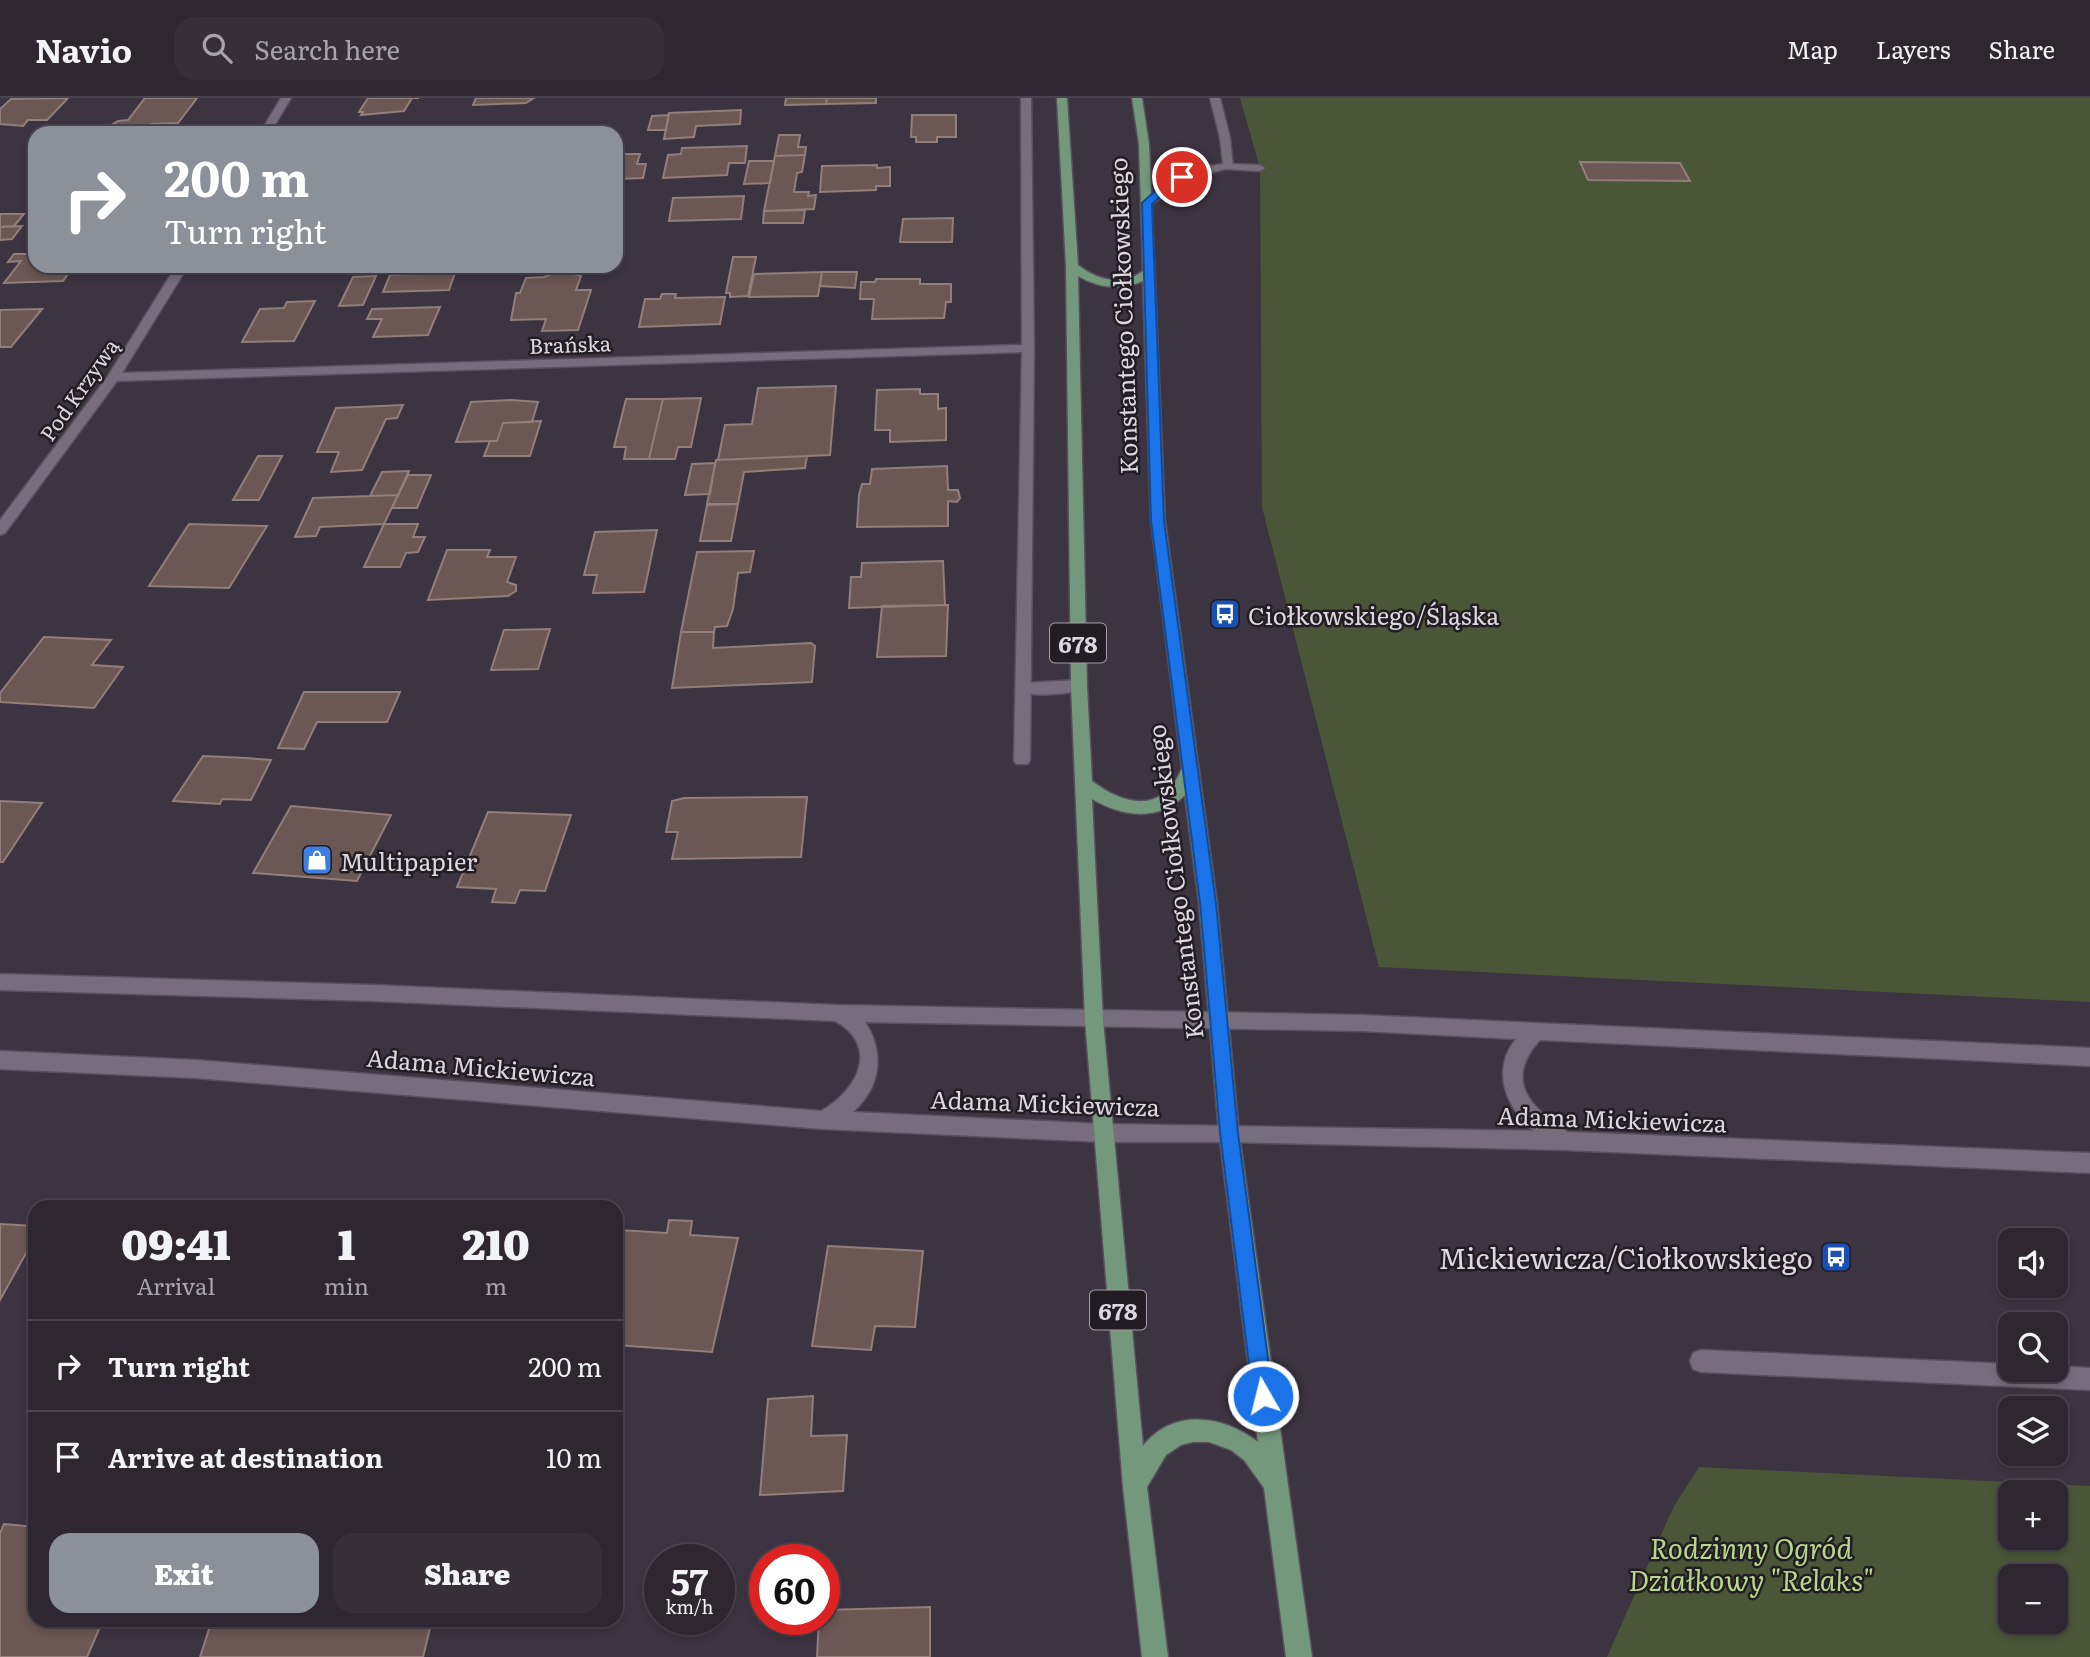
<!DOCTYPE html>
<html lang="en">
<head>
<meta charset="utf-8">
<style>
  :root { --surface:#2e2731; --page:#362f39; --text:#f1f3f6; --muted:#a7a5ab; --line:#49444d; --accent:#8c9099 }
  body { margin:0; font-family:Literata,serif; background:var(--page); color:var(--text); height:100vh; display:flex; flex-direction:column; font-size:26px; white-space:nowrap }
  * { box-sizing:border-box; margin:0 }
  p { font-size:23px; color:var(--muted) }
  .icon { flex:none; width:38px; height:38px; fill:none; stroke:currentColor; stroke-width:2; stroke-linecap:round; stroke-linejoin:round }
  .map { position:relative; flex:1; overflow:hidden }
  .drawer { position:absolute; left:28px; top:1102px; width:595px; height:427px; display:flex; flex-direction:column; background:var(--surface); border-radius:21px; box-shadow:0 4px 10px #0003,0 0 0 2px var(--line) }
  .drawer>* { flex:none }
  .hud { position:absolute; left:28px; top:28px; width:595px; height:147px; border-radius:21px; box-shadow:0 4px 10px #0003,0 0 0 2px var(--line); background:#8c9099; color:#fff; overflow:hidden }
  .fabs { position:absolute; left:1998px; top:1130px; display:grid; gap:14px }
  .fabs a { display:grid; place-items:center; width:70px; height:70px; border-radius:14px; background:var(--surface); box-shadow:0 4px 10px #0003,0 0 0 2px var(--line); font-size:35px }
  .speed { position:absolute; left:644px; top:1446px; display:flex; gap:14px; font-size:35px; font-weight:700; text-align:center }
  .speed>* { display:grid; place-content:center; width:91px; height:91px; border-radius:50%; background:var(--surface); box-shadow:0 4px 10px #0003,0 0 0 2px var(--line); line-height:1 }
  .speed small { font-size:18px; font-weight:400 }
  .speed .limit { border:10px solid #d22; background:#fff; color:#111 }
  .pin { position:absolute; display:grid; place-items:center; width:60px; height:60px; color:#fff; margin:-30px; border:4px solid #fff; border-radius:50%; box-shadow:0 2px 7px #0007 }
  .me { position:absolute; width:77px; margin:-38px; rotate:352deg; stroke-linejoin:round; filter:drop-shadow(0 0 5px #0008) }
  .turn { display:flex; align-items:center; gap:24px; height:147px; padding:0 21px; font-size:32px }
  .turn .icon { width:91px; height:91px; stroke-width:2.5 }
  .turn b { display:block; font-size:49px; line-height:60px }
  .eta { display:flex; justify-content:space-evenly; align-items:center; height:119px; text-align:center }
  .eta b { font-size:42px; font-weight:800; line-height:49px }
  .button { display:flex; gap:14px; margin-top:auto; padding:14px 21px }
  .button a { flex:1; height:80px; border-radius:21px; background:var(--accent); color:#fff; font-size:28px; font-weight:800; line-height:80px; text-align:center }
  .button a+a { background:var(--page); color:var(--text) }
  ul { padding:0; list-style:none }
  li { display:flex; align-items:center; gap:21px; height:91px; padding:0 21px; border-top:2px solid var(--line) }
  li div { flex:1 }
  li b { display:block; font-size:26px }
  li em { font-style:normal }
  header { display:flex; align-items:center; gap:42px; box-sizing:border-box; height:98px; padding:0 35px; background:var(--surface); border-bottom:2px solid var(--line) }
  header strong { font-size:33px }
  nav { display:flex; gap:38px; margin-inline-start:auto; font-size:24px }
  .search { width:490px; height:63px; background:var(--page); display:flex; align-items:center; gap:18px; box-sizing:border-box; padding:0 24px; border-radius:21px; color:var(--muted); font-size:26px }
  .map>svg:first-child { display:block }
  .green { fill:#4b5639; fill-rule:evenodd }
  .building { fill:#6b5754; stroke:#927e7a; stroke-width:2 }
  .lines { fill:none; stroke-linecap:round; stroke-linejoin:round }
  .lane-casing { stroke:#58505c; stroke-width:3 }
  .street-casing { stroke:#58505c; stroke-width:3 }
  .secondary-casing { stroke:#58505c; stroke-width:3 }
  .primary-casing { stroke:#58505c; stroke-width:3 }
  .lane { fill:#776d7d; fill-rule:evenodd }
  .street { fill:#776d7d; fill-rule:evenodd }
  .secondary { fill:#776d7d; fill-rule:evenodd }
  .primary { fill:#74987b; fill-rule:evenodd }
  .route { fill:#1a73e8; stroke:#114b97; stroke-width:2 }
  .labels { text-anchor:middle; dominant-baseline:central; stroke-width:5; stroke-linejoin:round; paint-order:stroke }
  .far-street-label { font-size:21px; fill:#ddd7e0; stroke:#211d23 }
  .shield { fill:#211d23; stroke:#a59fa7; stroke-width:2 }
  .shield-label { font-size:23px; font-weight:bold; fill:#ddd7e0 }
  .street-label { font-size:24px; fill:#ddd7e0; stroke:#211d23 }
  .poi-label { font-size:24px; fill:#ddd7e0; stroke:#211d23; text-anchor:start }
  .near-poi-label { font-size:28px; fill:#ddd7e0; stroke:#211d23; text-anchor:end }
  .near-park-label { font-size:28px; font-style:italic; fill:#b9d789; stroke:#211d23 }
</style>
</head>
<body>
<header>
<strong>Navio</strong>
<div class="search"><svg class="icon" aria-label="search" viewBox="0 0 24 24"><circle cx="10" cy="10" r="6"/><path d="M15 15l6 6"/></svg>Search here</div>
<nav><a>Map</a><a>Layers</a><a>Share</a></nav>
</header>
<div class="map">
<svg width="2090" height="1559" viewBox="0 0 2090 1559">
  <rect width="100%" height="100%" fill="#3d3441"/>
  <path class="green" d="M1240,0H2090V904L1379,869L1262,409L1260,70Z
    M1699,1369L2090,1388V1559H1607L1673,1410ZM2011,1395H2056V1440H2011ZM2011,1479H2056V1524H2011Z"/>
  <path class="building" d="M68,0L47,22H28L23,28L0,26V11L11,1Z
    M145,0H197L178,25L151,26L148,30L108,29L118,23L128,22Z
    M368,0H419H412L404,13L361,17L363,14H359Z
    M476,0H534L526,5L473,7Z
    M786,0H827L826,6L785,7Z
    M827,0H876V5L826,6Z
    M741,12L740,26L696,28L694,39L664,41L669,15Z
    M669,17L666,32H648L652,18Z
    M912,17H956V39H937V44H916V39H911Z
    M417,30L414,35H364L366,31Z
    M779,37H800L798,49H806L805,57L775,58Z
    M747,48L745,65H729L727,77L663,80L668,57L681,56L682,50Z
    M616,56H640L637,66H646L643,80L616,81Z
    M805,57L802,74L797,75L794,94H809L808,98L816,97L814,111L764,113L775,58Z
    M749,63H774L770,85L744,86Z
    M1580,64L1680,65L1690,83L1588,82Z
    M877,67V70L890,69V88H876V92L820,94L822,68Z
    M744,98L741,121L669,123L673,100Z
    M805,112L803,125H763L764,113Z
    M0,116H24L14,128L0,129Z
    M953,120L952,144H900L903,121Z
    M22,128L12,141L0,142V129Z
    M31,151H35V168H94L92,171L71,172L63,183L4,185L21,163L8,164L14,156H28Z
    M733,159H756L748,198L730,199V195H726Z
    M458,168H501L499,174L455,175Z
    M822,174L818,198L749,199L754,176Z
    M822,174H857L855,190L820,188Z
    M455,175L449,192L383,194L390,177Z
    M554,175H570L581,178L576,192H591L578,232L542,233L546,221L511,222L516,195H520L526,180L544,179Z
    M376,178L363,207L339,208L353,179Z
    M876,181H920V186H951V204H946L944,220L872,221L874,201H860L861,184H875Z
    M662,196H676L675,200L725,199L720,226L639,229L645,201H660Z
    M315,203L294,243L242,244L260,211L284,210L287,204Z
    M440,209L428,237L373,239L382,221H367L372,211Z
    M42,211L11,249H0V212Z
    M836,288L830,357L718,362L725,327L752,326L758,290Z
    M920,291V296H938V311L946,310V342L890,344V332H875L877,292Z
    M701,300L691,349H678L675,361H649L663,301Z
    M626,301H663L649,361H624L626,349H614Z
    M511,302L538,304L532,324L503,325L497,343L456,344L471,304Z
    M403,307L397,320L386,321L362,372L331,374L339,354H317L336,310Z
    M541,323L530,358H484L490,343H497L503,325Z
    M258,358H282L259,402H233Z
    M807,358L805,370L744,374L738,406H707L716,362Z
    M715,365L710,396L685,397L692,366Z
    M947,368L948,392H958L960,400L957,404L948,403V428L857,429L859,397L862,386H870L872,371Z
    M409,373L398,397L370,398L382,374Z
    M408,377H431L417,410H392Z
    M398,397L384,426L320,429L316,438L295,439L313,400Z
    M738,406L731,443H700L707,407Z
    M189,426L267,428L229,490L149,488Z
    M384,426H418L413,439H425L418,454L406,455L400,469H364Z
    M657,432L644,494L593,495L597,477H584L595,434Z
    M447,452H490L487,459H516L507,484L516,487V493L508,498L428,502Z
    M754,453L750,474L738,475L733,511L727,528L715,529L714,534H681L697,454Z
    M943,463L945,507L849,510L851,479H861L862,465Z
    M948,507L946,558L877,559L882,508Z
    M550,531L538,571L491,572L504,532Z
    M681,534H714L713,550L811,545L815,548L812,584L672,590Z
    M44,539L111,542L92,567L123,569L94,610L0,604V595Z
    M304,594H400L387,624H317L304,651L278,650Z
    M203,658L246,660L271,662L251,702L222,701L220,706L173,703Z
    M807,699L801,759L672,761L678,734H666L672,703L684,700Z
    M0,703L42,705L3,764H0Z
    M291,708L391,717L357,783L253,775Z
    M488,714L571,717L545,793L520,792L515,805L492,804L496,791L457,789Z
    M669,1122L692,1123L690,1137L738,1140L712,1254L616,1247V1147L620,1132L667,1135Z
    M0,1126L35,1128V1139L0,1202Z
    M828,1148L923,1153L915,1229L875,1228L871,1252L812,1248Z
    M813,1298L811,1338L847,1337L843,1393L760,1397L768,1301Z
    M4,1426L35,1429V1522H103L87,1559H0V1435Z
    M930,1509V1559H817L819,1521H824V1512Z
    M212,1522H432L423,1559H200Z"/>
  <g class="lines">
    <g class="lane-casing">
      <path id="lane" d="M1228,66L1260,67L1265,70L1260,73L1224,71V67Z
        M1079,582L1087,588C1080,597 1022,600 1015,591L1023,585Z
        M1701,1252L2011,1266V1272H2056V1268L2090,1270V1292L1701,1274L1693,1271L1690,1263L1693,1255Z"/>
    </g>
    <g class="street-casing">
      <path id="street" d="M281,0H291L270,35H260Z
        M1021,0H1031L1034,250L1030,662L1028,666H1016L1014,662L1022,254L117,283L5,435L0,437V422L108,278L176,168H188L122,275L1022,247Z
        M1210,0H1220L1230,40L1233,69L1187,81L1151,107H1143V103C1168,82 1190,70 1223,66L1220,40Z"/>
    </g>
    <g class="secondary-casing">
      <path id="secondary" d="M0,876L373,887L836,907L1361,917L2090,950V968L1540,942C1503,982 1530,1010 1568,1034L2090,1055V1075L1565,1052L1229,1044H1104L823,1031L196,980L0,971V953L196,962L821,1013C857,993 881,948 835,923L373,903L0,892ZM865,924L1361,933L1516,941C1491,972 1505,1009 1534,1033L1104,1026L853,1014C881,989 885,954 865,924Z"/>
    </g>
    <g class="primary-casing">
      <path id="primary" d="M1057,0H1067L1078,167C1097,182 1122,189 1143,173L1139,46L1132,0H1142L1149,46L1165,423L1217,805L1239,1035L1312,1559H1286L1264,1390L1244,1362L1231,1352L1209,1344H1193L1181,1347L1166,1357L1147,1389L1168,1559H1142L1123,1389L1085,922L1071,588L1066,168ZM1078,178C1099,190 1121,193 1143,183L1151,423L1182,670C1163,716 1125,708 1092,683L1087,588ZM1185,697L1199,805L1219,1035L1258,1344C1223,1317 1173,1310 1143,1348L1103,922L1092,701C1123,719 1158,724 1185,697Z"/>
    </g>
    <use href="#lane" class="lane"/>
    <use href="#street" class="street"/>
    <use href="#secondary" class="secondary"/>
    <use href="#primary" class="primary"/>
  </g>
  <path class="route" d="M1182,76L1187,79L1186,81L1172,88L1152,106L1164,423L1216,805L1238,1035L1273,1298L1270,1305L1263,1308L1256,1305L1253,1298L1220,1035L1200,805L1151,423L1142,105L1165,84Z"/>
  <defs>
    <g id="bus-square" transform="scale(1.575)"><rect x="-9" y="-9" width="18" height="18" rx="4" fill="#1a4fb4" stroke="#211d23"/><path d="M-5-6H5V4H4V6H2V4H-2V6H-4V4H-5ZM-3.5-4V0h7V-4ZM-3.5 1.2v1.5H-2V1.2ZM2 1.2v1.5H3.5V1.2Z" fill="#fff"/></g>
    <g id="shop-square" transform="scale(1.575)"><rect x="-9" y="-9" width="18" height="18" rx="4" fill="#3f7fe0" stroke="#211d23"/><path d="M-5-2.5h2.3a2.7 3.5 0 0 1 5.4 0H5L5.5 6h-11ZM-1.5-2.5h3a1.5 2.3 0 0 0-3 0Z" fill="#fff"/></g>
  </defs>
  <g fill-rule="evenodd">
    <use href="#bus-square" x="1225" y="516"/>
    <use href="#shop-square" x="317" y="762"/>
    <use href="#bus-square" x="1836" y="1159"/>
  </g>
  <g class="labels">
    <g class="far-street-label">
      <text transform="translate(570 245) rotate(-2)">Brańska</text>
      <text transform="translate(78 291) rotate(-55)">Pod Krzywą</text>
    </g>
    <g class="shield">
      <rect x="1050" y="525.5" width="56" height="39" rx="5"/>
      <rect x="1090" y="1192.5" width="56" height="39" rx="5"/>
    </g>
    <g class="shield-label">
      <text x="1078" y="545">678</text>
      <text x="1118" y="1212">678</text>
    </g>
    <g class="street-label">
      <text transform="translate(1122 218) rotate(-92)">Konstantego Ciołkowskiego</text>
      <text transform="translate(1174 784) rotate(-97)">Konstantego Ciołkowskiego</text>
      <text transform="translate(481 968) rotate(5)">Adama Mickiewicza</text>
      <text transform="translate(1045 1004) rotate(2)">Adama Mickiewicza</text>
      <text transform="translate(1612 1020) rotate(2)">Adama Mickiewicza</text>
    </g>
    <g class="poi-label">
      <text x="1248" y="516">Ciołkowskiego/Śląska</text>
      <text x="340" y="762">Multipapier</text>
    </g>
    <g class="near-poi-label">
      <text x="1813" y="1159">Mickiewicza/Ciołkowskiego</text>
    </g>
    <g class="near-park-label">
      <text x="1751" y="1449">Rodzinny Ogród<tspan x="1751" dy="32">Działkowy "Relaks"</tspan></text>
    </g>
  </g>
</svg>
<div class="fabs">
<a><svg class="icon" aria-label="sound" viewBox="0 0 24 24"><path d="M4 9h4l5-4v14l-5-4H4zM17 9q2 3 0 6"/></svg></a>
<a><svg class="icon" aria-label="search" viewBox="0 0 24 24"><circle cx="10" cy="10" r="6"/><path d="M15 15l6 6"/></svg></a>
<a><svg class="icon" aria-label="layers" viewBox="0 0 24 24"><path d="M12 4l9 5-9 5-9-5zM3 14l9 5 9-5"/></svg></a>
<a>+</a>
<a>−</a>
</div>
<div class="speed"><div>57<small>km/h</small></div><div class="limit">60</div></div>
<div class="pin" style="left:1182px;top:79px;background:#d93025"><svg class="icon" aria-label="arrive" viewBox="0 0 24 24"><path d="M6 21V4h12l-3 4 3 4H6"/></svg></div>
<svg class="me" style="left:1263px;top:1298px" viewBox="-20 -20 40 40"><circle r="17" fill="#1a73e8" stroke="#fff" stroke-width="3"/><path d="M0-11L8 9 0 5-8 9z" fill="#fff"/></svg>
<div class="hud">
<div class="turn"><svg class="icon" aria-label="right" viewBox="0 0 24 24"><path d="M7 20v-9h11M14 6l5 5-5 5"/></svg><div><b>200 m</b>Turn right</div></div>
</div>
<section class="drawer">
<div class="eta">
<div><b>09:41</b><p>Arrival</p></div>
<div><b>1</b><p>min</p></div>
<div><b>210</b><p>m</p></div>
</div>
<ul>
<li><svg class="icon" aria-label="right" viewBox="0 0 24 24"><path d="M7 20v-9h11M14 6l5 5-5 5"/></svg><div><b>Turn right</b></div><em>200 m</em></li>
<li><svg class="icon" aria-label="arrive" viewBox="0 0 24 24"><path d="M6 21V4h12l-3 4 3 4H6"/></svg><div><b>Arrive at destination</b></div><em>10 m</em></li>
</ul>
<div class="button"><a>Exit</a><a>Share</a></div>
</section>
</div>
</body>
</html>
